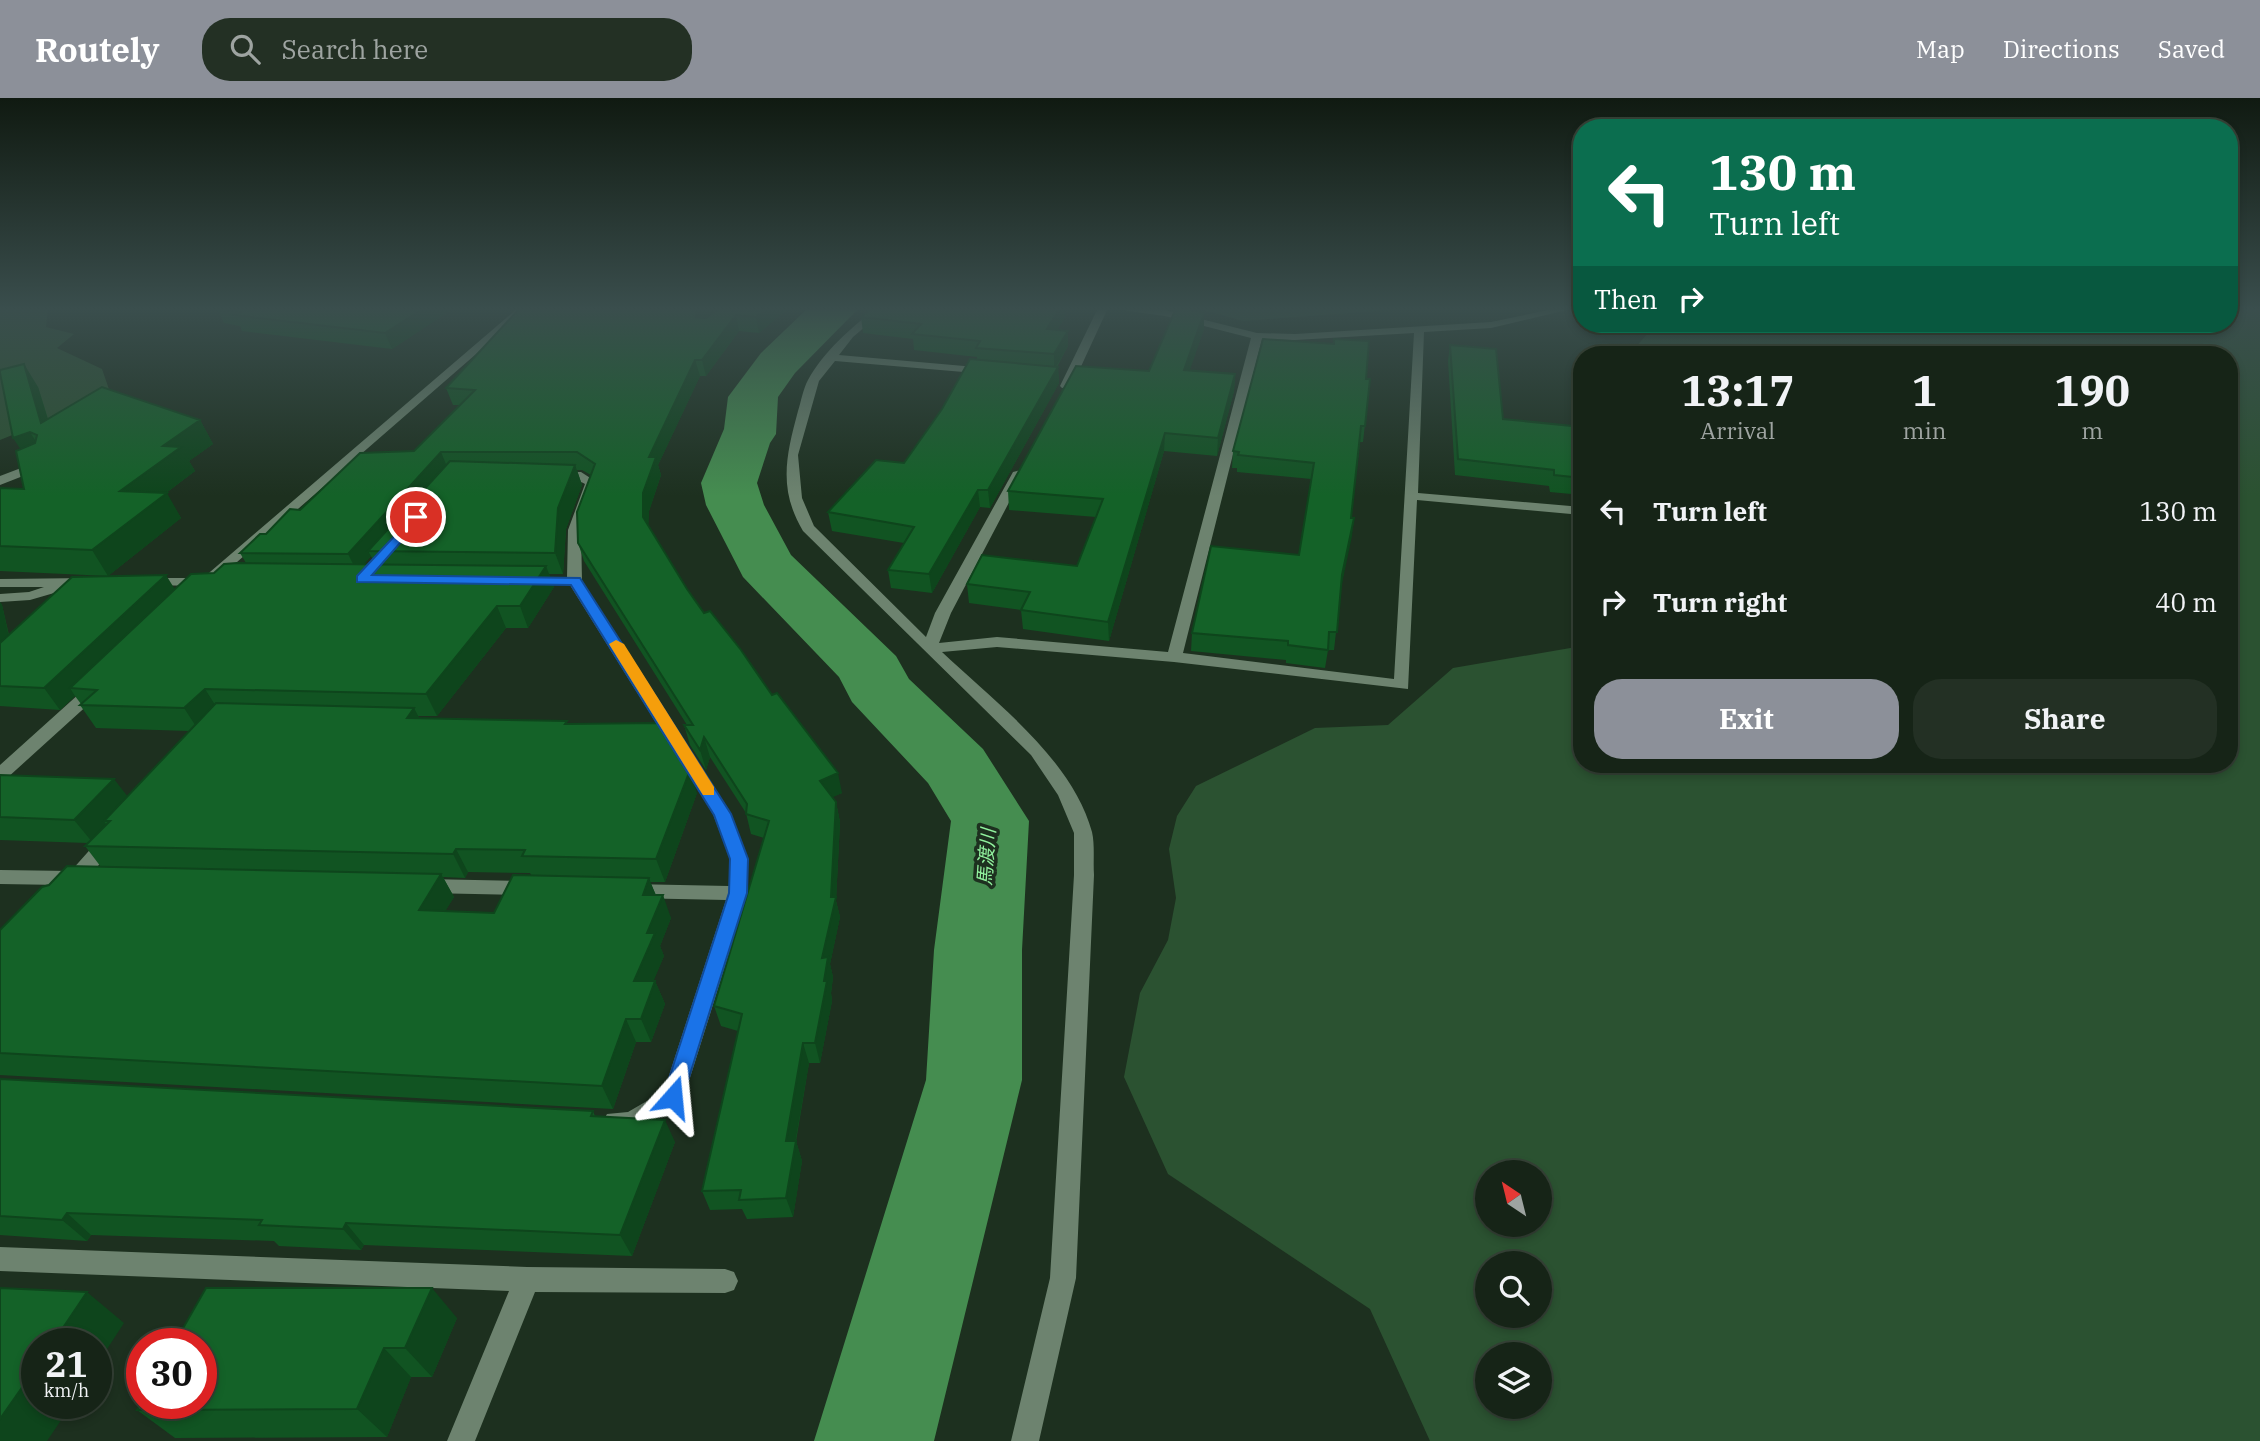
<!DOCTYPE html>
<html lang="en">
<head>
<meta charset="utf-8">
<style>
  :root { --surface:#162417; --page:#233024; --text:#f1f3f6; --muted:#9ea4a1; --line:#354136; --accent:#8c9099 }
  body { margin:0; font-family:"IBM Plex Serif","Noto Sans JP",serif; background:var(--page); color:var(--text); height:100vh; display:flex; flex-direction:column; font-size:26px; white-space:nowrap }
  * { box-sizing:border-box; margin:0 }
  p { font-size:23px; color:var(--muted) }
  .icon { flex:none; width:38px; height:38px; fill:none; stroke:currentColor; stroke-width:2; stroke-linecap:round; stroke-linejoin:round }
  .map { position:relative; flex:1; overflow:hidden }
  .panel { position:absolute; left:1573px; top:248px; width:665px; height:427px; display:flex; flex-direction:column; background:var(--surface); border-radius:28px; box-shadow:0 4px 10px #0003,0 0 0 2px var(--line) }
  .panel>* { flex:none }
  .top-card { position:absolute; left:1573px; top:21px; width:665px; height:214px; border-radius:28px; box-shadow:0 4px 10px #0003,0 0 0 2px var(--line); background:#0b6e4f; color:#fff; overflow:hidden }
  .needle { width:46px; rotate:325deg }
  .controls { position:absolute; left:1475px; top:1062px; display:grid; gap:14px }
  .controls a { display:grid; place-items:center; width:77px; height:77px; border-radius:50%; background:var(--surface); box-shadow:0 4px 10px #0003,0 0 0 2px var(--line); font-size:35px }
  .speed { position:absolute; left:21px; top:1230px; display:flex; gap:14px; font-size:35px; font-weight:700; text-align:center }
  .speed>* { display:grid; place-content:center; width:91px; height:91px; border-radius:50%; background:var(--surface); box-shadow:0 4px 10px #0003,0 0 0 2px var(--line); line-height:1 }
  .speed small { font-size:18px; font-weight:400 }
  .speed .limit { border:10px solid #d22; background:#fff; color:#111 }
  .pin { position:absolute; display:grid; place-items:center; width:60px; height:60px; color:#fff; margin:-30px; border:4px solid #fff; border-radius:50%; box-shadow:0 2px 7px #0007 }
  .me { position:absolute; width:77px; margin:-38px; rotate:18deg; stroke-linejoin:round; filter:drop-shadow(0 0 5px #0008) }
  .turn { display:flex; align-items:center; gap:24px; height:147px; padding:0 21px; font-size:32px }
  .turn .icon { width:91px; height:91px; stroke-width:2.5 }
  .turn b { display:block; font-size:49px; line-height:60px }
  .then { display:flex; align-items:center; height:66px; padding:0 21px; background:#0003; gap:14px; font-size:26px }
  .eta { display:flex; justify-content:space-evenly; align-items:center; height:119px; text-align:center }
  .eta b { font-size:42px; font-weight:800; line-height:49px }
  .cta { display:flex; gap:14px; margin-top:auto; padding:14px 21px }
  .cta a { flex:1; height:80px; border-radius:28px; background:var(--accent); color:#fff; font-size:28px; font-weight:800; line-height:80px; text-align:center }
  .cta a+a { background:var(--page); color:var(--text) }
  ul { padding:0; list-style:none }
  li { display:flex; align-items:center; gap:21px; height:91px; padding:0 21px }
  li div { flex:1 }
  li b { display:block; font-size:26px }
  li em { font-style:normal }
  header { display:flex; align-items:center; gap:42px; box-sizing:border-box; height:98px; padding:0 35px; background:var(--accent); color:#fff }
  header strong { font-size:33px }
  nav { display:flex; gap:38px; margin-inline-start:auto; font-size:24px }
  .search { width:490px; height:63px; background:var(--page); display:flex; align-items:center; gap:18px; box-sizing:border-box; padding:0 24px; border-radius:28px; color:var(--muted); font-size:26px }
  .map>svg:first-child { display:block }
  .green { fill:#2b5231; fill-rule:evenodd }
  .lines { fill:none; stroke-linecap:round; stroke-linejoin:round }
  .river { fill:#458d50; fill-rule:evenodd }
  .minor { fill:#6d836f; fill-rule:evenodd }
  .wall { fill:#115422; fill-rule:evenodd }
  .shaded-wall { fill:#0e451c }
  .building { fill:#146228; stroke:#0e451c; stroke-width:2 }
  .route { fill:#1a73e8; stroke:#114b97; stroke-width:2 }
  .slow { fill:#f59e0b }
  .labels { text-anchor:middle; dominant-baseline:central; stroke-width:7; stroke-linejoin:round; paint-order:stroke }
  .water-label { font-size:19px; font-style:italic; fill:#91f29e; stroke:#1d301f }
</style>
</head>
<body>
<header>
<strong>Routely</strong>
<div class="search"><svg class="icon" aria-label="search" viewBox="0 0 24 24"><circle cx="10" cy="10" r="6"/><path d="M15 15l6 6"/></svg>Search here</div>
<nav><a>Map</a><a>Directions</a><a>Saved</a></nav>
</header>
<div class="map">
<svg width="2260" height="1343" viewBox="0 0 2260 1343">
  <rect width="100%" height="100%" fill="#1d301f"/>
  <path class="green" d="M0,210H48L46,229L74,236L57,250L102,271L111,297L0,342Z
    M1197,210H1417L1243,223Z
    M2230,210H2260V1343H1430L1370,1211L1168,1076L1124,979L1140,895L1168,842L1176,800L1169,751L1177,718L1196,688L1315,630L1388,627L1453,570L1582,548V667H2230V257H1629L1648,235L1650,226H2230ZM1488,1074H1540V1127H1488ZM1488,1166H1540V1218H1488ZM1488,1256H1540V1309H1488Z"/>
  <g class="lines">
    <path class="river" d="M808,210H859L795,275L778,299L776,336L770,345L757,385L764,407L791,457L896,558L909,581L983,651L1029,723L1022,852V982L934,1343H814L926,982L934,852L951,723L928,685L852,604L839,579L743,479L706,407L701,385L724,331L728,299L761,255Z"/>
    <path class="minor" d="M518,210H529L214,484L204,488L143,487V481L148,480H203Z
      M876,210H887L853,239L839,257L987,270L993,273L987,276L835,263L819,283L798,357L802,400L814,428L926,539L935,515L1013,374L1024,371L1025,374L951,515L939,545L997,539L1168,554L1251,240L1165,218L1128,213L1123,210L1165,212L1257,235L1295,236L1491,224L1558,210H1575L1491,230L1424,234L1418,395L1582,409V417L1417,402L1408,591L1174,564L997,549L942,554C995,604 1072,661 1092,734C1095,747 1093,764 1094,777L1076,1180L1039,1343H1011L1050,1180L1074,777V735L1058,697L1031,657L803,433C778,391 786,358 798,313C801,304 803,291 808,282C823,254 851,230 876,210ZM1414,235L1394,581L1183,555L1262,241L1295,242Z
      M1098,210H1108L1072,288L1062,290L1060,288Z
      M42,362L48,366L46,369L0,387V378Z
      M581,374L598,385L581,432L582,483L731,716L748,761V795L684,999L681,1006L631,1034L607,1030L603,1023L607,1016L628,1014L664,993L726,802L630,800L623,798L620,793L623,788L630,786L729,788L730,761L713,716L570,487H530L523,483L530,479H567L568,432L585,386C574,379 560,386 551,378L557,374Z
      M89,480L94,481V487L62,489L61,493L30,502L0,504V496L29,494L44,489H0V481Z
      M96,585L102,586L104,590L102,594L6,681L0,683V667L90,586Z
      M110,735L117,737L119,742L117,747L77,791L70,793L61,787L0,786V772L71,773L103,737Z
      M427,781L528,783L535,785L538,790L535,795L528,797L427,795L420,793L417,788L420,783Z
      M0,1149L527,1169L725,1171L734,1174L738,1183L734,1192L725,1195L535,1194L475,1343H447L509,1193L0,1173Z"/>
  </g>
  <path class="wall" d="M217,210H454L392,251L242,233L240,228L224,225Z
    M520,210H788L759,235L739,233L706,278H700L658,367L661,377L649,413L648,428L687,491L704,515L842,695L832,699L836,704L840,724L836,803L840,819L830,866L833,879L831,895L832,903L820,965H809L796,1043L802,1063L793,1119L747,1121L742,1111L710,1112L702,1093L738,933L721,928L714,908L764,740L751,736L746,715L710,659L706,672L690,647L684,627H687L584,463L578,445L591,377L582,372H577L582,387L566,431L563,476H549L554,489L528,530H506L437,618H418L419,620L568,626L697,695L665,784H650L656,797L671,820L660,848L664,858L653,883H655L665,906L651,944H636L613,1011L0,977V832L101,769L85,748L88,745L0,742V677L127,698L189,633L96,630L80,607L81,606L75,598L60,612L0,608V504L2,507L9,537L175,491L214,475L246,465L240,455L300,412L414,353L460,307H453L446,290ZM371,458L375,466H364ZM468,774L530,775L532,778L494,815L445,813L454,799L443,779L465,780Z
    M872,210H1064L1065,219L1057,232L1068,233V248L1057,269H1058L1059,285L990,410L980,409L932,495L891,490L888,472L904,445L832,433L828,414L904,365L977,262V259L914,252L913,241L863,235L861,219Z
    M1204,231L1189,273L1235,276L1234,293L1217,358L1164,353L1109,543L1023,531L1021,512L969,505L967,486L1077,468L1096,419L1009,412L1008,393L1149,273Z
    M1450,247L1503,321L1582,329V397L1550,394L1549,388L1455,377L1448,263Z
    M1370,281L1363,344H1360L1351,420H1354L1341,489L1334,552H1328L1325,570L1286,565V562L1191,553L1192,535L1299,457L1311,381L1237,374V370H1232L1233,353Z
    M38,289L48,321L200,322L213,346L189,363L195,373L166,395L181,420L108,478L0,473V390L24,391L21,351Z
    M0,981L593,1013L595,1018L675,1044L632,1158L364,1147L361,1152L279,1148L274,1143L91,1137L87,1143L0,1137Z
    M457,1220L432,1279H411L387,1339L175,1340L137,1312Z"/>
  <path class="shaded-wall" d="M424,210H454L392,251L385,235Z
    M699,210H725L700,235L696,219L697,211Z
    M767,210H788L759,235L756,219Z
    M1060,210H1064L1065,219L1048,247L1047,231Z
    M1204,215V231L1184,289V272Z
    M736,217L739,233L706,278L702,262Z
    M1068,233V248L1054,272V256Z
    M695,262L700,278L658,367L661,377L649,413L648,438L643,419V395L649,359Z
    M24,266L38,289L56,348L41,325Z
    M1058,269L1059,285L990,410L988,392Z
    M1235,276L1234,293L1217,358L1218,340Z
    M200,322L213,346L189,363L195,373L135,418L120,393L163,348Z
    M30,334L45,358L29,364L13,340Z
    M1165,335L1164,353L1109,543L1108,524Z
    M441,354L448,371L368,453L371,458L357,474L348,456Z
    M575,367L582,387L566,431L563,476L555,455L558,410Z
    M978,392L980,409L932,495L929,476Z
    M167,395L181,420L108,478L92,452Z
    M1354,420L1352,438L1340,495L1342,477Z
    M546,468L554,489L528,530L520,508Z
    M166,477L179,498L70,590L75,598L60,612L44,590Z
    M0,504L2,507L15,567L0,547Z
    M497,508L506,530L437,618L426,596Z
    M205,591L219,613L199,633L184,610Z
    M414,610L426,633L407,620Z
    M704,639L710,659L706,672L700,652Z
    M690,672L697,695L665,784L656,761Z
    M838,675L842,695L824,703L820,683Z
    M114,681L132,704L104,723L108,729L93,745L74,722Z
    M836,704L840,724L836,803L840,819L830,866L833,879L831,895L832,903L820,965L815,945L824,883L822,860L831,799Z
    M456,751L468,774L465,780L453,756Z
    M441,776L454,799L432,835L419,812Z
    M649,780L658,803L643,797Z
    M663,797L671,820L660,848L664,858L644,906L634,883L647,835Z
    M655,883L665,906L651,944L641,921Z
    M626,921L636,944L613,1011L602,988Z
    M803,945L809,965L792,1063L786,1043Z
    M665,1022L675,1044L632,1158L620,1137Z
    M796,1043L802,1063L793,1119L786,1100Z
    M67,1115L91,1137L87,1143L62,1122Z
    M346,1125L364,1147L361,1152L343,1131Z
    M432,1190L457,1220L432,1279L405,1250Z
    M87,1194L124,1225L96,1268V1246H52Z
    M384,1250L411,1279L387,1339L357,1311Z
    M37,1268V1306H72L47,1343H0V1321Z"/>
  <path class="building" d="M218,210H424L385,235L234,217L241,214Z
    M520,210H699L697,211L696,219L706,220L720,210H767L756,219L736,217L702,262H695L649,359H656L643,395V419L687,491L704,515L710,513L741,552L772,597L777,595L838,675L820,683L836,704L831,799H836L822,860L828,859L824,883H827L815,945H803L786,1043H796L786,1100L739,1102L741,1092L702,1093L742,916L714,908L769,723L746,716L747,706L704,639L700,652L684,627H693L578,445L577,414L595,366L577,354H441L348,456L240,455L260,436H266L290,411L300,412L360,355L414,353L475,292L446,290Z
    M872,210H1060L1047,231L1068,233L1054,256L976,250L980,243L912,236L921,226L861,219Z
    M1176,210H1184L1204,215L1184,272L1235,276L1218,340L1165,335L1108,524L1021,512L1030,494L967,486L982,457L1077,468L1103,401L1008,393L1076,268L1149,273Z
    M1263,241L1334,246V241L1369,243L1366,281H1370L1365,328H1361L1351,420H1354L1342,477L1337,534H1329L1328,552L1288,547V543L1192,535L1211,448L1299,457L1314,365L1238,357L1239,354L1233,353Z
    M1450,247L1496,251L1503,321L1582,329V380L1554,377V372L1458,361Z
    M970,261L1058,269L988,392H978L929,476L888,472L914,429L828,414L876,362L904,365L942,311Z
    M24,266L41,325L102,289L200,322L163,348L181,349L120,393L167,395L92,452L0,448V390L24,391L16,353L35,345L37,337L30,334L13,340L0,275V272Z
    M450,363L575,367L558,410L555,455L368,453Z
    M237,465L546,468L520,508H497L426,596L205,591L184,610L80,607L97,592L70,590L191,476L214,475L224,466Z
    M166,477L44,590L0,588V545L72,479Z
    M216,605L414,610L407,620L567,623L565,626L660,625L690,672L656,761L522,758L525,752L456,751L453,756L85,748L110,723H104Z
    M0,677L114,681L74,722L0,719Z
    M67,768L441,776L419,812L494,815L513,777L649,780L643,797H663L647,835H655L634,883H655L641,921H626L602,988L0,955V832L42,789L49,787Z
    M0,981L593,1013L591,1018L665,1022L620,1137L346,1125L343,1131L259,1127L262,1122L67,1115L62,1122L0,1118Z
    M0,1190L87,1194L52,1246H37V1268L0,1321Z
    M206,1190H432L405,1250H384L357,1311L137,1312L142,1304V1306H201V1246H174Z"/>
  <linearGradient id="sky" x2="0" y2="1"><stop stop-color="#101a11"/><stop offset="0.53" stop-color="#3a4e4d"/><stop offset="1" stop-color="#3a4e4d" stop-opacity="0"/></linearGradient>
  <rect width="2260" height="398" fill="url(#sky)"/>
  <path class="route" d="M416,415L421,416V421L372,477L580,480L731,716L748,761L747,795L681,1005L673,1007L666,1005L663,999L729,795L730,761L714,717L571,487L357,484V478Z"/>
  <path class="slow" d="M616,542L624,546L714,689V697H703L609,546Z"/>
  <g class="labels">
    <g class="water-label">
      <text transform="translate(986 759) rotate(-86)">馬渡川</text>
    </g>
  </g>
</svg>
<div class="controls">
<a><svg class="needle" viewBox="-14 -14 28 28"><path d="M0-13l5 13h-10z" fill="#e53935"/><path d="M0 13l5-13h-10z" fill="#9ea4a1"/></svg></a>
<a><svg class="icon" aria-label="search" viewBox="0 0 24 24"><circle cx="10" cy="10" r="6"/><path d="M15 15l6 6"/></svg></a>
<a><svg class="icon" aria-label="layers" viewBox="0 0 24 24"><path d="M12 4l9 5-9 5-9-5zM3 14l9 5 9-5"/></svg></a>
</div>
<div class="speed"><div>21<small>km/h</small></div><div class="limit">30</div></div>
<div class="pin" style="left:416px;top:419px;background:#d93025"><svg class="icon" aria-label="arrive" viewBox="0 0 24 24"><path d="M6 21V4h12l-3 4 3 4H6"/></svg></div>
<svg class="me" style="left:673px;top:999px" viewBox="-20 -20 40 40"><path d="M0-17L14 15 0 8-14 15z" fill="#1a73e8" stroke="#fff" stroke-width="4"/></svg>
<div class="top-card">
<div class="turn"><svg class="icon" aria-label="left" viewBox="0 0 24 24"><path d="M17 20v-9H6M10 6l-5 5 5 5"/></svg><div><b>130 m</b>Turn left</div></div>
<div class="then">Then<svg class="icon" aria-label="right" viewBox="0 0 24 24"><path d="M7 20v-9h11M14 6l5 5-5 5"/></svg></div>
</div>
<section class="panel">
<div class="eta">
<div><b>13:17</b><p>Arrival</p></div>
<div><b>1</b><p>min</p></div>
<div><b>190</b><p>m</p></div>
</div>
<ul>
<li><svg class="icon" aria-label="left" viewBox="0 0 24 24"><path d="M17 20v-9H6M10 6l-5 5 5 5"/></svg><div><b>Turn left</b></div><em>130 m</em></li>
<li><svg class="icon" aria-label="right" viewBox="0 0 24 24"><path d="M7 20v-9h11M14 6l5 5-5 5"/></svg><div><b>Turn right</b></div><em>40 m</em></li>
</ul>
<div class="cta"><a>Exit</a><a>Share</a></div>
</section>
</div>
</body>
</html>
